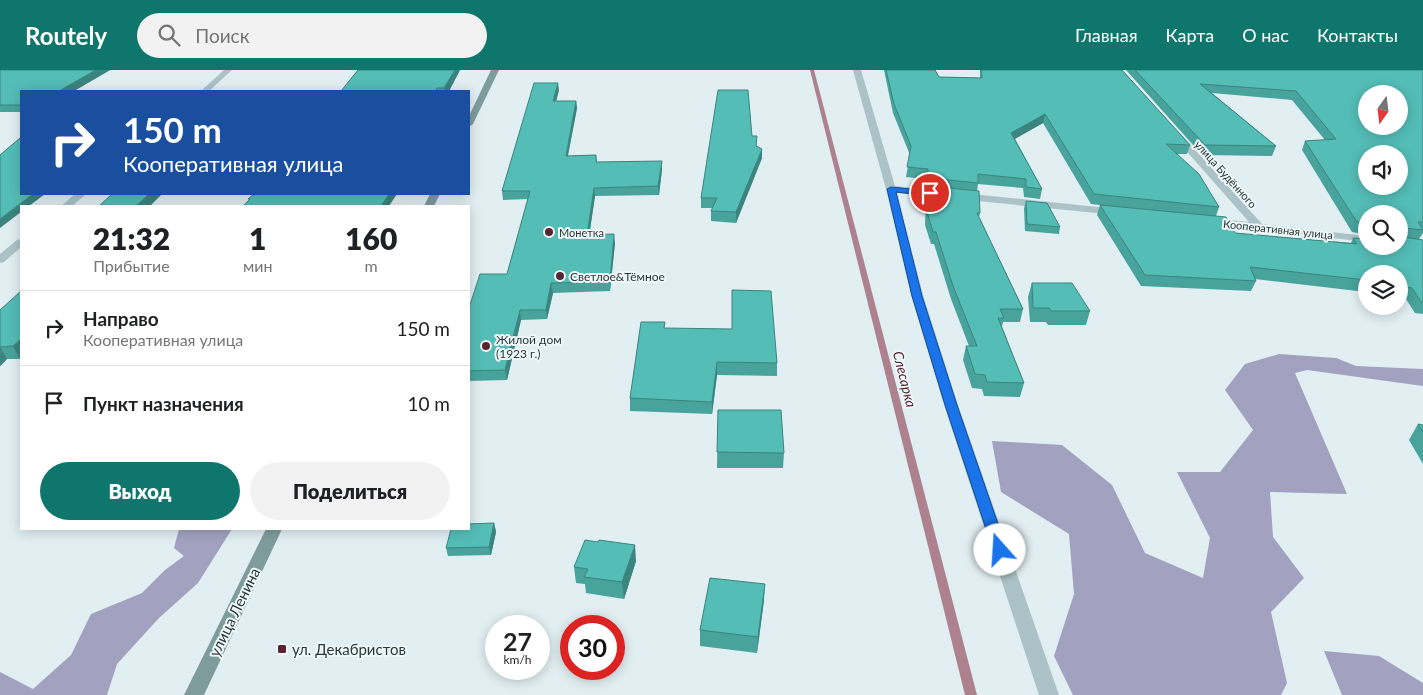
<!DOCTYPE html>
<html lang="ru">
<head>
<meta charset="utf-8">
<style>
  :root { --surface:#fff; --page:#f2f2f2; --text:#202124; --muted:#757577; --line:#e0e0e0; --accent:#0f766e }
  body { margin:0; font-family:Lato,sans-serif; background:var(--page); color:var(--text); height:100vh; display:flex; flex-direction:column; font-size:19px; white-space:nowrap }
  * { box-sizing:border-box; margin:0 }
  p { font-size:16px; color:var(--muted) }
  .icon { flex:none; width:28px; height:28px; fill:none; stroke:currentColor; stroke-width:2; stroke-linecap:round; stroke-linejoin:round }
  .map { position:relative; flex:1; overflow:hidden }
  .panel { position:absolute; left:20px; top:135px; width:450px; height:325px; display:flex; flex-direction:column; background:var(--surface); border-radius:0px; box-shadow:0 2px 12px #0003 }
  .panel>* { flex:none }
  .top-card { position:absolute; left:20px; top:20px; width:450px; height:105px; border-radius:0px; box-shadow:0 2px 12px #0003; background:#1a4fa0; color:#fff; overflow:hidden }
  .needle { width:32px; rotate:194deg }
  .controls { position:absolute; left:1358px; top:15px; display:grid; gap:10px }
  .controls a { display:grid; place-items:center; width:50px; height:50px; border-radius:50%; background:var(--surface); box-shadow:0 2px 12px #0003; font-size:25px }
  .speed { position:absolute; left:485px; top:545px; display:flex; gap:10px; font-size:25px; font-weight:700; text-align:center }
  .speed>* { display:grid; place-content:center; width:65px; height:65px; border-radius:50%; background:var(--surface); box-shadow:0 2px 12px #0003; line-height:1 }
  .speed small { font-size:12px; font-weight:400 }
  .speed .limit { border:8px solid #d22; background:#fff; color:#111 }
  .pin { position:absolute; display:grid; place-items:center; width:42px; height:42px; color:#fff; margin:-21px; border:2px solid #fff; border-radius:50%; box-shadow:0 1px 5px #0007 }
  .me { position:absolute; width:55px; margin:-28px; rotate:341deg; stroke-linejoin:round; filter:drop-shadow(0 0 4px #0008) }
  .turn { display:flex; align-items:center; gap:18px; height:105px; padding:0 20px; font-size:22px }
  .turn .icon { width:65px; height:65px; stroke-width:2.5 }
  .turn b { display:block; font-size:35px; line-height:42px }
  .eta { display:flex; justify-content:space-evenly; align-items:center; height:85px; text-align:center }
  .eta b { font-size:30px; font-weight:800; line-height:35px }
  .button { display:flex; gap:10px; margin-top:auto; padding:10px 20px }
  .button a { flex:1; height:58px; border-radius:30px; background:var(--accent); color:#fff; font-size:20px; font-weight:800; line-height:58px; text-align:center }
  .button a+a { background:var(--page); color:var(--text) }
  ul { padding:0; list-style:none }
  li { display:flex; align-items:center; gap:15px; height:75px; padding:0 20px; border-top:1px solid var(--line) }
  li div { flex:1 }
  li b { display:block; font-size:19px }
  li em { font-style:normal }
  header { display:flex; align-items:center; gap:30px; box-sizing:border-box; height:70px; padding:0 25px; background:var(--accent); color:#fff }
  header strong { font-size:24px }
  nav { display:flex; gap:28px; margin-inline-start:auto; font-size:18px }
  .search { width:350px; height:45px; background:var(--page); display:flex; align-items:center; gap:12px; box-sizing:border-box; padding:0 18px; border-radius:28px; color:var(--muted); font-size:19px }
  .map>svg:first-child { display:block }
  .green { fill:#a2a2c0 }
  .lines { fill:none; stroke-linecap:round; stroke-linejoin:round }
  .stream { fill:#ad828e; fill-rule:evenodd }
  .minor { fill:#abc3c7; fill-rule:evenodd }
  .secondary { fill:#7f9c9d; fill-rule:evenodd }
  .wall { fill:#48a39d; fill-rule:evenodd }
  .shaded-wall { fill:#3b847f }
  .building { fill:#54bdb6; stroke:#3b847f; fill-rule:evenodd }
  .route { fill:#1a73e8; stroke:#114b97 }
  .poi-dot { fill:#582431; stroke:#eef7f9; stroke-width:2 }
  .labels { text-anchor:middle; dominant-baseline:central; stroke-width:4; stroke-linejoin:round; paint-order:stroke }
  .far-street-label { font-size:11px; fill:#2b3939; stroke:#eef7f9 }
  .far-poi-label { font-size:11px; fill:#2b3939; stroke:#eef7f9; text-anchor:start }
  .poi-label { font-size:12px; fill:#2b3939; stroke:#eef7f9; text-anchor:start }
  .water-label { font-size:14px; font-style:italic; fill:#582431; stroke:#eef7f9 }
  .near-street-label { font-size:15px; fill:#2b3939; stroke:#eef7f9 }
  .near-poi-label { font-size:15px; fill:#2b3939; stroke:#eef7f9; text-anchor:start }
</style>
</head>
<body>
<header>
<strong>Routely</strong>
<div class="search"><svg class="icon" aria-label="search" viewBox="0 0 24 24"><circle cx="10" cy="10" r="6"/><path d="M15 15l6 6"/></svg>Поиск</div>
<nav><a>Главная</a><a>Карта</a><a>О нас</a><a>Контакты</a></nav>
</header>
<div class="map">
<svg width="1423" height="625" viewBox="0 0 1423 625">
  <rect width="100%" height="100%" fill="#e1eef2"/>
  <path class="green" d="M1279,284L1336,288L1356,296L1423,299V316L1307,300L1295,303L1347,424L1270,422L1273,467L1304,508L1271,542L1287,613L1281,625H1073L1054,586L1074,524L1069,464L1001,422L992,371L1062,375L1112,415L1145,483L1203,508L1210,468L1177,402H1220L1253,360L1225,320L1245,294Z
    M179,459H232L198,513L159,548L117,594L107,625H0V602L33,619L71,585L91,544L142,523L165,500L184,486L174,478Z
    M1324,581L1379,586L1423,613V625H1342Z"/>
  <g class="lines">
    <path class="stream" d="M810,0H814L977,625H965Z"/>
    <path class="minor" d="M224,0H232L209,21H201Z
      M853,0H861L895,116L1117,139L1122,142L1117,145L897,123L923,225L958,335L1059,625H1039L944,335L911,225L886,119Z
      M1177,62L1180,63L1262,154L1366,166V172L1207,153L1206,151L1211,148L1249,152L1174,67V63Z
      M75,124H86L72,136H61Z
      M21,169V177L4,192L0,193V184L17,170Z"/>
    <path class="secondary" d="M491,0H499L473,54L469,57V46Z
      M430,124H440L434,136H424Z
      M266,459H282L204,625H184Z"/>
  </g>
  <path class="wall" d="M0,0H110L74,21H21V42H0Z
    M358,0H460L449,21H341Z
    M884,0H935L939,7L980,8V0H1122L1190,75L1187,84H1177L1219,137L1216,146L1235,163L1351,173L1353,168L1360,169L1363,164L1352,162L1302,80L1305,71L1325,70L1292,30L1212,23L1276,76L1272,86L1202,85L1126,0H1423V163L1419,169L1423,170V244L1415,243L1406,229L1399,228V204H1366V222L1255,209L1256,211L1251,221L1141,216L1097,145L1100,135L1091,134L1043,53L1015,69L1042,119L1040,129L1024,127L1023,118L978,114L977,121L980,143L979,147L1023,239L1020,252H1003L1002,257L1024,313L1020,327L984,326L982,319L972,318L963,290L966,276H969L951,229L934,174H931L925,155L926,128L927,117H926V109L906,107L910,85L893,43ZM1366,144L1399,176H1366Z
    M559,20L556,31H576L577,38L568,86L596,85L597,92L662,99L659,125L595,126L589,165L615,173L610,221L553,223L547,249L521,250L507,310L469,311V238L507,204L528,129L503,130L502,121Z
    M752,66L762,88L736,153L711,151V141L712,138H701V128Z
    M1026,131L1060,157L1059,164L1025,161L1024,138Z
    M1032,213L1090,241L1086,255H1048L1046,252H1030L1028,227Z
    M0,240L20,289H7L0,296Z
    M665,258L777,293V306L717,305L712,344L630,341V328Z
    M718,340L784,383L783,398H717Z
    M1418,354L1423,355V394L1409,370Z
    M494,453L496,462L491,485L448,486L446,478Z
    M636,491L624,529L586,523L585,514L576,513L574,497Z
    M764,530L757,583L700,576V560Z"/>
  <path class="shaded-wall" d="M96,0H110L74,21H59Z
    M455,0H460L449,21H445L444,18Z
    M558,13L559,20L554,39L553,31Z
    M576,31L577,38L566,94V86Z
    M1045,44L1043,53L1009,72L1011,63Z
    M762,79V88L736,153V142Z
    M662,91V99L659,125L658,116Z
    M594,118L595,126L588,174L587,165Z
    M33,124H45L29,136H21V142L0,158V149Z
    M149,124H162L150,136H136Z
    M389,124H397L389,136H381Z
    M614,164L615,173L610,221V212Z
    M551,213L553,223L547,249L546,240Z
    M520,240L521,250L507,310L505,300Z
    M21,269V288L20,289L13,276Z
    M0,277L7,289L0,296Z
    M717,292V305L712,344V332Z
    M494,453L496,462L491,485L489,477Z
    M635,475L636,491L624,529L622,512Z
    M765,514L764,530L757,583L758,567Z"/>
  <path class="building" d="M0,0H96L59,21H21V35H0Z
    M358,0H455L444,18H437L436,21H341Z
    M886,0H935L939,7L982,8L981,0H1122L1190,75L1166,74L1199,104L1219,137L1094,124L1045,44L1011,63L1042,119L1026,117V109L978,104V113L928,108V99L907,97L911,76L894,34Z
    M1135,0H1423V152H1418L1423,160L1404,158L1402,160L1404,167L1423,170V232H1421L1412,218L1399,216V204H1366V210L1250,197L1256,211L1145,205L1100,135L1226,147L1235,163L1357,174L1353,168L1366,169V176H1399V144H1366V153L1357,152L1305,71L1336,69L1296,21L1200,14L1276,76L1205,75ZM1366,24H1399V56H1366ZM1366,84H1399V116H1366Z
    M534,13H558L553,31H576L566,86L596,85V92L662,91L658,116L594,118L587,165L614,164L610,212L551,213L546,240H520L505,300L469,301V238L480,204H507L530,121H502Z
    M718,20H748L752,66H757L756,76L762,79L736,142L711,141L717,128H701Z
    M20,68H21V124H33L0,149V85Z
    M928,116L979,121L980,143H977L1023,239H1000L1004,248H998L1024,313L987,312L985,305L975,304L966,276H977L953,216L936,162H933L927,142Z
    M112,124H149L136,136H99Z
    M254,124H389L381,136H243L250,129H248Z
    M1026,131L1047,133L1060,157L1027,154Z
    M1032,213H1072L1090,241H1051L1049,238H1033Z
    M732,220L771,221L777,293L717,292L712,332L630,328L641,252H665L664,258L732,259Z
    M21,221V269L13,276L0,277V240Z
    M718,340H781L784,383L717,382Z
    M1418,354L1423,355V362Z
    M494,453L489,477L446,478L451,459H469V454Z
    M585,470L598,472L599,470L635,475L622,512L584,507L588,499L574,497Z
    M710,508L765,514L758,567L700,560Z"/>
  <path class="route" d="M891,117L930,121L934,123L930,126L896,122L922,226L957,335L1007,480L1005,484L1000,485L995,484L993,480L945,335L912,226L887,119Z"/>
  <g class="poi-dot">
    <circle cx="549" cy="162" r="5"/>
    <circle cx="560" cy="206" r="5"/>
    <circle cx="486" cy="276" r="5"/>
    <rect x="277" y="574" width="10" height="10" rx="2.5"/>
  </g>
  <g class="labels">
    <g class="far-street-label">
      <text transform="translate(1226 104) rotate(48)">улица Будённого</text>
      <text transform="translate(1278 159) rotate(6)">Кооперативная улица</text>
    </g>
    <g class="far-poi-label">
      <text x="559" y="162">Монетка</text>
    </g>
    <g class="poi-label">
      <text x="570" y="206">Светлое&amp;Тёмное</text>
      <text x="496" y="269">Жилой дом<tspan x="496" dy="14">(1923 г.)</tspan></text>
    </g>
    <g class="water-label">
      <text transform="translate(905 309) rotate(76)">Слесарка</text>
    </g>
    <g class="near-street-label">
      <text transform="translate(234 542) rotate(-64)">улица Ленина</text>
    </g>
    <g class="near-poi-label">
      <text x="292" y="579">ул. Декабристов</text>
    </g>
  </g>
</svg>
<div class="controls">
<a><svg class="needle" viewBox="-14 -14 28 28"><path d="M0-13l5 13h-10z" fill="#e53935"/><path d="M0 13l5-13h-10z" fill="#757577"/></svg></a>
<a><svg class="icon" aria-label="sound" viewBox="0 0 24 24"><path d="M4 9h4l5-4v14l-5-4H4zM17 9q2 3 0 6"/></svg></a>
<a><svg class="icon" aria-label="search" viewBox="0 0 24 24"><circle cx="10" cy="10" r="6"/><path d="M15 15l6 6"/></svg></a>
<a><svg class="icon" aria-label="layers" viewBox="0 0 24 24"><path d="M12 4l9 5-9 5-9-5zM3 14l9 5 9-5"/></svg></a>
</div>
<div class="speed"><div>27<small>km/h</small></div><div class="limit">30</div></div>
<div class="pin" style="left:930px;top:123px;background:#d93025"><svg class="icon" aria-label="arrive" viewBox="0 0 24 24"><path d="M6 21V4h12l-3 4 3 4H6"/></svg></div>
<svg class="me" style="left:1000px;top:480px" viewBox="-20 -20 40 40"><circle r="19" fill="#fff"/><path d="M0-13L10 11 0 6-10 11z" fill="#1a73e8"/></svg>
<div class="top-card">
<div class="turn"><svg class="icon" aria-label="right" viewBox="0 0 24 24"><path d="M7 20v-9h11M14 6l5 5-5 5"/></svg><div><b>150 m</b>Кооперативная улица</div></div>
</div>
<section class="panel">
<div class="eta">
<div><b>21:32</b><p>Прибытие</p></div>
<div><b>1</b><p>мин</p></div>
<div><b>160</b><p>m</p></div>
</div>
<ul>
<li><svg class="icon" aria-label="right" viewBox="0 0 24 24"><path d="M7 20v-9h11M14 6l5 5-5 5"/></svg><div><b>Направо</b><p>Кооперативная улица</p></div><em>150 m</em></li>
<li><svg class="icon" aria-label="arrive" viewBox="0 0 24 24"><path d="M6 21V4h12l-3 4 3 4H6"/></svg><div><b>Пункт назначения</b></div><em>10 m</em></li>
</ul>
<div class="button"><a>Выход</a><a>Поделиться</a></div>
</section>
</div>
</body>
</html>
